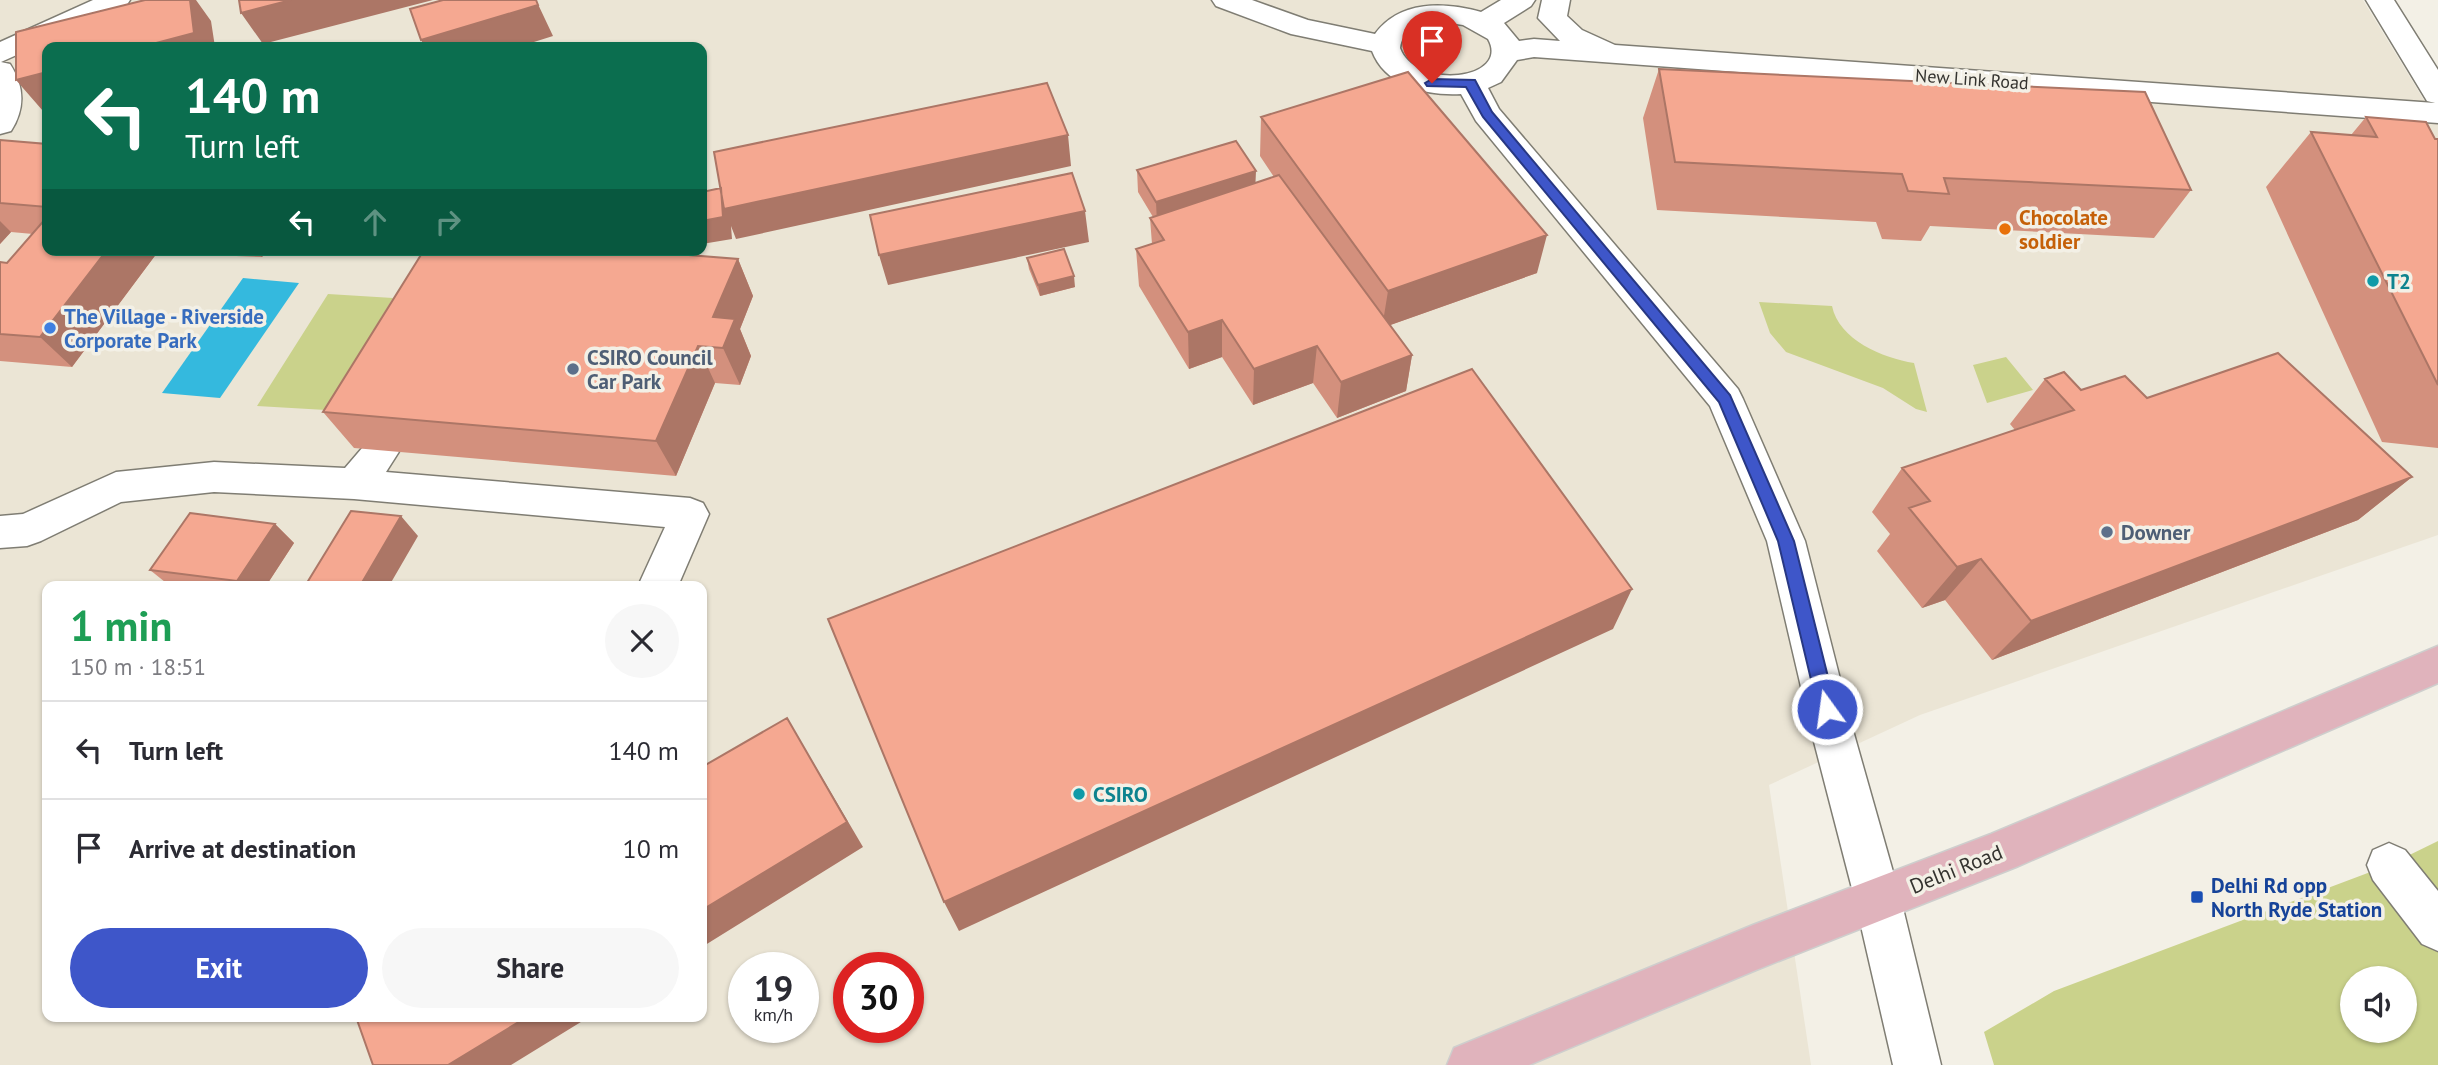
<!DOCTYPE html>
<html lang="en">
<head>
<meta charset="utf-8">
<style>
  :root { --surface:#fff; --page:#f7f7f7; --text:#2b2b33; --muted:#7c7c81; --line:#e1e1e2; --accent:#3e56c9 }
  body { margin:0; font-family:"PT Sans",sans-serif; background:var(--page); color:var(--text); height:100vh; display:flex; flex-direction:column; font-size:26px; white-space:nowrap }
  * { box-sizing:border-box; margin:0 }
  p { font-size:23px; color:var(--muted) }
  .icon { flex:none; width:38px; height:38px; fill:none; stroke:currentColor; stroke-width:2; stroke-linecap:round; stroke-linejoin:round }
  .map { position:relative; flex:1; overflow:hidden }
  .side { position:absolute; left:42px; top:581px; width:665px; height:441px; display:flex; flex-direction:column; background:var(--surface); border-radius:14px; box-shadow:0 2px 5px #0004 }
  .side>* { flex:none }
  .top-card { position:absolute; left:42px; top:42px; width:665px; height:214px; border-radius:14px; box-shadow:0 2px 5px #0004; background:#0b6e4f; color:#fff; overflow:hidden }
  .controls { position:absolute; left:2340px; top:966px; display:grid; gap:14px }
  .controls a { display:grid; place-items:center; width:77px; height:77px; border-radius:50%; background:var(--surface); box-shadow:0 2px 5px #0004; font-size:35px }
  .speed { position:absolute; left:728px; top:952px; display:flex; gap:14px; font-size:35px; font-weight:700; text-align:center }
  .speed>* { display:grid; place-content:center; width:91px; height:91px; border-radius:50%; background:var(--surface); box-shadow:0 2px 5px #0004; line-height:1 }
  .speed small { font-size:18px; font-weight:400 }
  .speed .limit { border:10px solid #d22; background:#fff; color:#111 }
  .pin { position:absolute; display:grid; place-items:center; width:60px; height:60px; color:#fff; margin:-72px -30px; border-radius:50% 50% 50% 0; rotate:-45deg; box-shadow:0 0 7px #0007 }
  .pin .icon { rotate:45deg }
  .me { position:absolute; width:77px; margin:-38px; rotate:346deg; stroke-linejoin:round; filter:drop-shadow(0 0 5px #0008) }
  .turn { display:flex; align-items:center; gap:24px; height:147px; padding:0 28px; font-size:32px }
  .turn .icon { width:91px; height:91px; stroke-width:2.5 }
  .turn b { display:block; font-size:49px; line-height:60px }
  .lanes { display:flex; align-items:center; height:66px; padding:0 28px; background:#0003; justify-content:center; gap:35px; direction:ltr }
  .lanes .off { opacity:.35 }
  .round { display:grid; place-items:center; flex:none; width:74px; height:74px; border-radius:37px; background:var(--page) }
  .summary { display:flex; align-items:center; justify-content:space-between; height:119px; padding:0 28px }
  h1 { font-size:42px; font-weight:700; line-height:52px; color:#1e9e55 }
  .primary-button { display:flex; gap:14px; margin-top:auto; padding:14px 28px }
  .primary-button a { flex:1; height:80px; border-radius:42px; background:var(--accent); color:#fff; font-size:28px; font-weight:700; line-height:80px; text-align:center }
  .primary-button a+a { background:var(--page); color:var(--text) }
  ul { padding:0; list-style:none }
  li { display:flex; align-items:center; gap:21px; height:98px; padding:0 28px; border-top:2px solid var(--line) }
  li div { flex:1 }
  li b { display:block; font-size:26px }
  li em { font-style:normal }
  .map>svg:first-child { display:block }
  .built { fill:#ebe5d5; fill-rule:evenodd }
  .green { fill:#cad28b; fill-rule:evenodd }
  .water { fill:#34b9de }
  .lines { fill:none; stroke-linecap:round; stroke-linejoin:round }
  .minor-casing { stroke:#7f7d73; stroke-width:3 }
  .major-casing { stroke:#cececd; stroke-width:3 }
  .minor { fill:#fff; fill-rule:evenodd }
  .major { fill:#e0b3bc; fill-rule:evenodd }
  .wall { fill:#d3907d }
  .shaded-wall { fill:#ac7666 }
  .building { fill:#f5a891; stroke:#ac7666; stroke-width:2 }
  .route { fill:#3e56c9; stroke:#283883; stroke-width:2 }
  .food-dot { fill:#e8710a; stroke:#f3f0e6; stroke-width:2.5 }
  .culture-dot { fill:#0f9aa8; stroke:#f3f0e6; stroke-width:2.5 }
  .shop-dot { fill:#3f7fe0; stroke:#f3f0e6; stroke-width:2.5 }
  .service-dot { fill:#5c6f8a; stroke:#f3f0e6; stroke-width:2.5 }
  .transit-dot { fill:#1a4fb4; stroke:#f3f0e6; stroke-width:2.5 }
  .labels { text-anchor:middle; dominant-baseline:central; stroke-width:7; stroke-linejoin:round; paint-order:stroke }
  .far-street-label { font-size:18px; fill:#34332f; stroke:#f3f0e6 }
  .food-label { font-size:21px; font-weight:bold; fill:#c56008; stroke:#f3f0e6; text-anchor:start }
  .culture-label { font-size:21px; font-weight:bold; fill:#0d838f; stroke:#f3f0e6; text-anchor:start }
  .shop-label { font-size:21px; font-weight:bold; fill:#366cbe; stroke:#f3f0e6; text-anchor:start }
  .service-label { font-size:21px; font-weight:bold; fill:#4e5e75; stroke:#f3f0e6; text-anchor:start }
  .street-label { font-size:21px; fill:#34332f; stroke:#f3f0e6 }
  .transit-label { font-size:21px; font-weight:bold; fill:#164399; stroke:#f3f0e6; text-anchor:start }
</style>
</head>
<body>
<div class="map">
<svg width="2438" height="1065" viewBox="0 0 2438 1065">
  <rect width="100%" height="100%" fill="#f3f0e6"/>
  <path class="built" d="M0,0H2363L2438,123V535L1920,715L1769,785L1811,1065H0ZM47,47H702V250H47ZM47,586H702V1017H47ZM744,968H803V1027H744ZM849,968H908V1027H849Z"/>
  <path class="green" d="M328,294L393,298L326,410L257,406Z
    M1759,302L1832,306C1839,340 1883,358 1914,363L1927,412L1916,409L1883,388L1786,352L1770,333Z
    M2006,357L2033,390L1987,403L1973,365Z
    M2438,841V1065H1994L1984,1032L2054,991L2389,865ZM2352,978H2404V1031H2352Z"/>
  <path class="water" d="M243,278L299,283L220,398L162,393Z"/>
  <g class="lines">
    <g class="minor-casing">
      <path id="minor" d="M93,0H130L126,6L1,62L10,64C25,87 25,109 11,131L0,134V42Z
        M1212,0H1252L1308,20L1375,34C1400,0 1444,2 1481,12L1501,0H1535L1531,6L1504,23L1519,41L1534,39L1560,41L1538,18L1542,0H1570L1567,16L1582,30L1615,45L2435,103L2427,101L2366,0H2394L2438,70V123L1534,57L1517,60L1501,82L1488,88L1499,109L1738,389L1743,399L1805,541L1854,734L1901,900L1941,1065H1893L1855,900L1812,734L1767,541L1710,406L1476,121L1461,94C1427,96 1385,86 1372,51L1291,34L1216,6ZM1431,20L1463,25L1488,39C1511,80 1416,91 1400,48C1402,31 1416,26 1431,20Z
        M382,435L395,440L400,450L386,472L690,498L703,503L709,514L678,586H638L665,527L354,499L214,492L121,502L41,541L27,546L0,548V516L23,514L116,472L214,462L345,468L369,440Z
        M2389,843L2405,850L2438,891V951L2422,944L2373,880L2367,865L2373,850Z"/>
    </g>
    <g class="major-casing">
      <path id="major" d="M2438,646V683L2016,867L1756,970L1529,1065H1447L1454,1048L1753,925L1991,834Z"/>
    </g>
    <use href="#minor" class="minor"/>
    <use href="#major" class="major"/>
  </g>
  <path class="wall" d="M1659,69L2191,190L2154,238L1930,226L1921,241L1882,239L1876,222L1657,210L1643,118Z
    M1261,117L1537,273L1390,325L1412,355L1406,391L1337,418L1313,383L1253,405L1222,357L1189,369L1139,286L1136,249L1152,244L1150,218L1153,217L1138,192L1137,170L1256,183L1274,177L1260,156Z
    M2366,117L2438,139V448L2382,442L2266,187L2311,132L2351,135Z
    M0,140L47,144V250H267L262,257L157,253L72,367L0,361V262L7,263L33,234L11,232L0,244Z
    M634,250L738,259L753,296L740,329L751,356L740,385L715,383L676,476L354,448L323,412Z
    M1027,258L1075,287L1040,296L1029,269Z
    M2045,379L2081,390L2147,398L2412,477L2358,520L1992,660L1945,600L1922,608L1877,551L1890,534L1872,512L1902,468L2015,430L2010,424Z
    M275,524L294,543L266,586H170L150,570Z"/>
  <path class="shaded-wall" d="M190,0H196L211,21L215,47H141Z
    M291,0H433L263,44L241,13Z
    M536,0L553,36L518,47H425L421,40Z
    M47,72V110L43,111L16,80Z
    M1068,135L1071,166L736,239L731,226L732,239L702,244V221L721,188Z
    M1256,171L1255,193L1157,223L1156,202Z
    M1085,211L1089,242L888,285L879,255Z
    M0,221L11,232L0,244Z
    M1547,235L1537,273L1382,328L1388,291Z
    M107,250H154L157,253L72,367L40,337Z
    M256,250H267L262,257Z
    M634,250H668L636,256Z
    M738,259L753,296L740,329L751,356L740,385L723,348L713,317Z
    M1074,276L1075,287L1040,296L1038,285Z
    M1222,320V357L1189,369L1188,332Z
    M698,346L715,383L676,476L656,441Z
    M1317,346L1313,383L1253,405L1254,369Z
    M1412,355L1406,391L1337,418L1341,382Z
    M2412,477L2358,520L1992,660L2031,621Z
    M401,516L418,536L389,586H360Z
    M275,524L294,543L266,586H243L237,581Z
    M1981,559L1945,600L1922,608L1957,567Z
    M1632,589L1613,629L959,931L944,902Z
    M787,718L863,847L702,947V910Z
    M527,1017H589L511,1065H448Z"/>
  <path class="building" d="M145,0H190L194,33L141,47H47V72L16,80V32Z
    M239,0H291L241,13Z
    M443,0H536L538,5L421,40L410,9Z
    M1659,69L2145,92L2191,190L1944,178L1949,194L1908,191L1902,174L1675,162Z
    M1408,72L1547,235L1388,291L1261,117Z
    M1047,83L1068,135L724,209L714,152Z
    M2366,117L2426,122L2435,139H2438V385L2311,132L2377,137Z
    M0,140L47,144V207L0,203Z
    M1236,141L1256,171L1156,202L1137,170Z
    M1072,173L1085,211L879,255L870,215Z
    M1279,175L1412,355L1341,382L1317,346L1254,369L1222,320L1188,332L1136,249L1164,240L1150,218Z
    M721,188L723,217L702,221V192Z
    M47,217V250H107L40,337L0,334V262L7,263Z
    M1064,249L1074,276L1038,285L1027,258Z
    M424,250H626L738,259L713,317L735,319L723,348L698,346L656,441L323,412Z
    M2278,353L2412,477L2031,621L1981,559L1957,567L1909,508L1930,501L1902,468L2074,410L2045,379L2064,372L2081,390L2125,376L2147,398Z
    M1472,369L1632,589L944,902L828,619Z
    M351,511L401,516L360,586H305Z
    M190,513L275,524L237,581L150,570Z
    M787,718L847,822L702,910V767Z
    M356,1017H527L448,1065H373Z"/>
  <path class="route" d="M1432,79L1475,80L1492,112L1730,395L1794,541L1836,709L1833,715L1827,717L1821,715L1818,709L1778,541L1719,402L1483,117L1466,87L1427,86L1425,83Z"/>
  <circle class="food-dot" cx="2005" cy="229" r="7"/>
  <g class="culture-dot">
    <circle cx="2373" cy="281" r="7"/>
    <circle cx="1079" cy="794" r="7"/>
  </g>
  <circle class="shop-dot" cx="50" cy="328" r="7"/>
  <g class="service-dot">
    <circle cx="573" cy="369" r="7"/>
    <circle cx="2107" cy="532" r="7"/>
  </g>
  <rect class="transit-dot" x="2190" y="890" width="14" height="14" rx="3.5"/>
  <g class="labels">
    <g class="far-street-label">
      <text transform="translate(1972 79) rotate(4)">New Link Road</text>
    </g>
    <g class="food-label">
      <text x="2019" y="217">Chocolate<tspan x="2019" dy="24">soldier</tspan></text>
    </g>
    <g class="culture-label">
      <text x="2387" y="281">T2</text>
      <text x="1093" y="794">CSIRO</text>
    </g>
    <g class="shop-label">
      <text x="64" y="316">The Village - Riverside<tspan x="64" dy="24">Corporate Park</tspan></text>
    </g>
    <g class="service-label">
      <text x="587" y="357">CSIRO Council<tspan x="587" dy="24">Car Park</tspan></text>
      <text x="2121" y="532">Downer</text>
    </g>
    <g class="street-label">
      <text transform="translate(1956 869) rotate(-22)">Delhi Road</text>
    </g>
    <g class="transit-label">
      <text x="2211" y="885">Delhi Rd opp<tspan x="2211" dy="24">North Ryde Station</tspan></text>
    </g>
  </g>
</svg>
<div class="controls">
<a><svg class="icon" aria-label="sound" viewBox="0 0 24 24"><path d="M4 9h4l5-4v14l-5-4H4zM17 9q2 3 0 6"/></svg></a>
</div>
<div class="speed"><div>19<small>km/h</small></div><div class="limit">30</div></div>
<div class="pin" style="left:1432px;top:83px;background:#d93025"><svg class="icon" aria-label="arrive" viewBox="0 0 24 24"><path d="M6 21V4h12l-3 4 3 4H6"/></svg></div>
<svg class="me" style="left:1827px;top:709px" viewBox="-20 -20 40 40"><circle r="17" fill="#3e56c9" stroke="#fff" stroke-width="3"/><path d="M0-11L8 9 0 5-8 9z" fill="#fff"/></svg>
<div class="top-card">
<div class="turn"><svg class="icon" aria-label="left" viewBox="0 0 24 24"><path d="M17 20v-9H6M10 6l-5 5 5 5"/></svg><div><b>140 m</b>Turn left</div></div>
<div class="lanes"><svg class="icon" aria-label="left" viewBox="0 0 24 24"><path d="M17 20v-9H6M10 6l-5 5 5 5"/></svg><svg class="icon off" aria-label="ahead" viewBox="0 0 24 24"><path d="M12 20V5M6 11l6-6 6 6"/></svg><svg class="icon off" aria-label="right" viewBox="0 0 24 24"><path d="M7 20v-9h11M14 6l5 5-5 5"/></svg></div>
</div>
<section class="side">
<div class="summary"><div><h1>1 min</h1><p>150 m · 18:51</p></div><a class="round"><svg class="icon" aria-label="close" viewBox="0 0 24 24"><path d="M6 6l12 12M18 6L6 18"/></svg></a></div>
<ul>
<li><svg class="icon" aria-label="left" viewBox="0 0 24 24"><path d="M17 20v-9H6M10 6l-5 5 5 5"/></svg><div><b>Turn left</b></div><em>140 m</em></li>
<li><svg class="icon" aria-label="arrive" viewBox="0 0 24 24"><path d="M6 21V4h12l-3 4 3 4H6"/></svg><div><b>Arrive at destination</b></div><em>10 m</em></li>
</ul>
<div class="primary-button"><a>Exit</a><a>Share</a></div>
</section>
</div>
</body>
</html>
